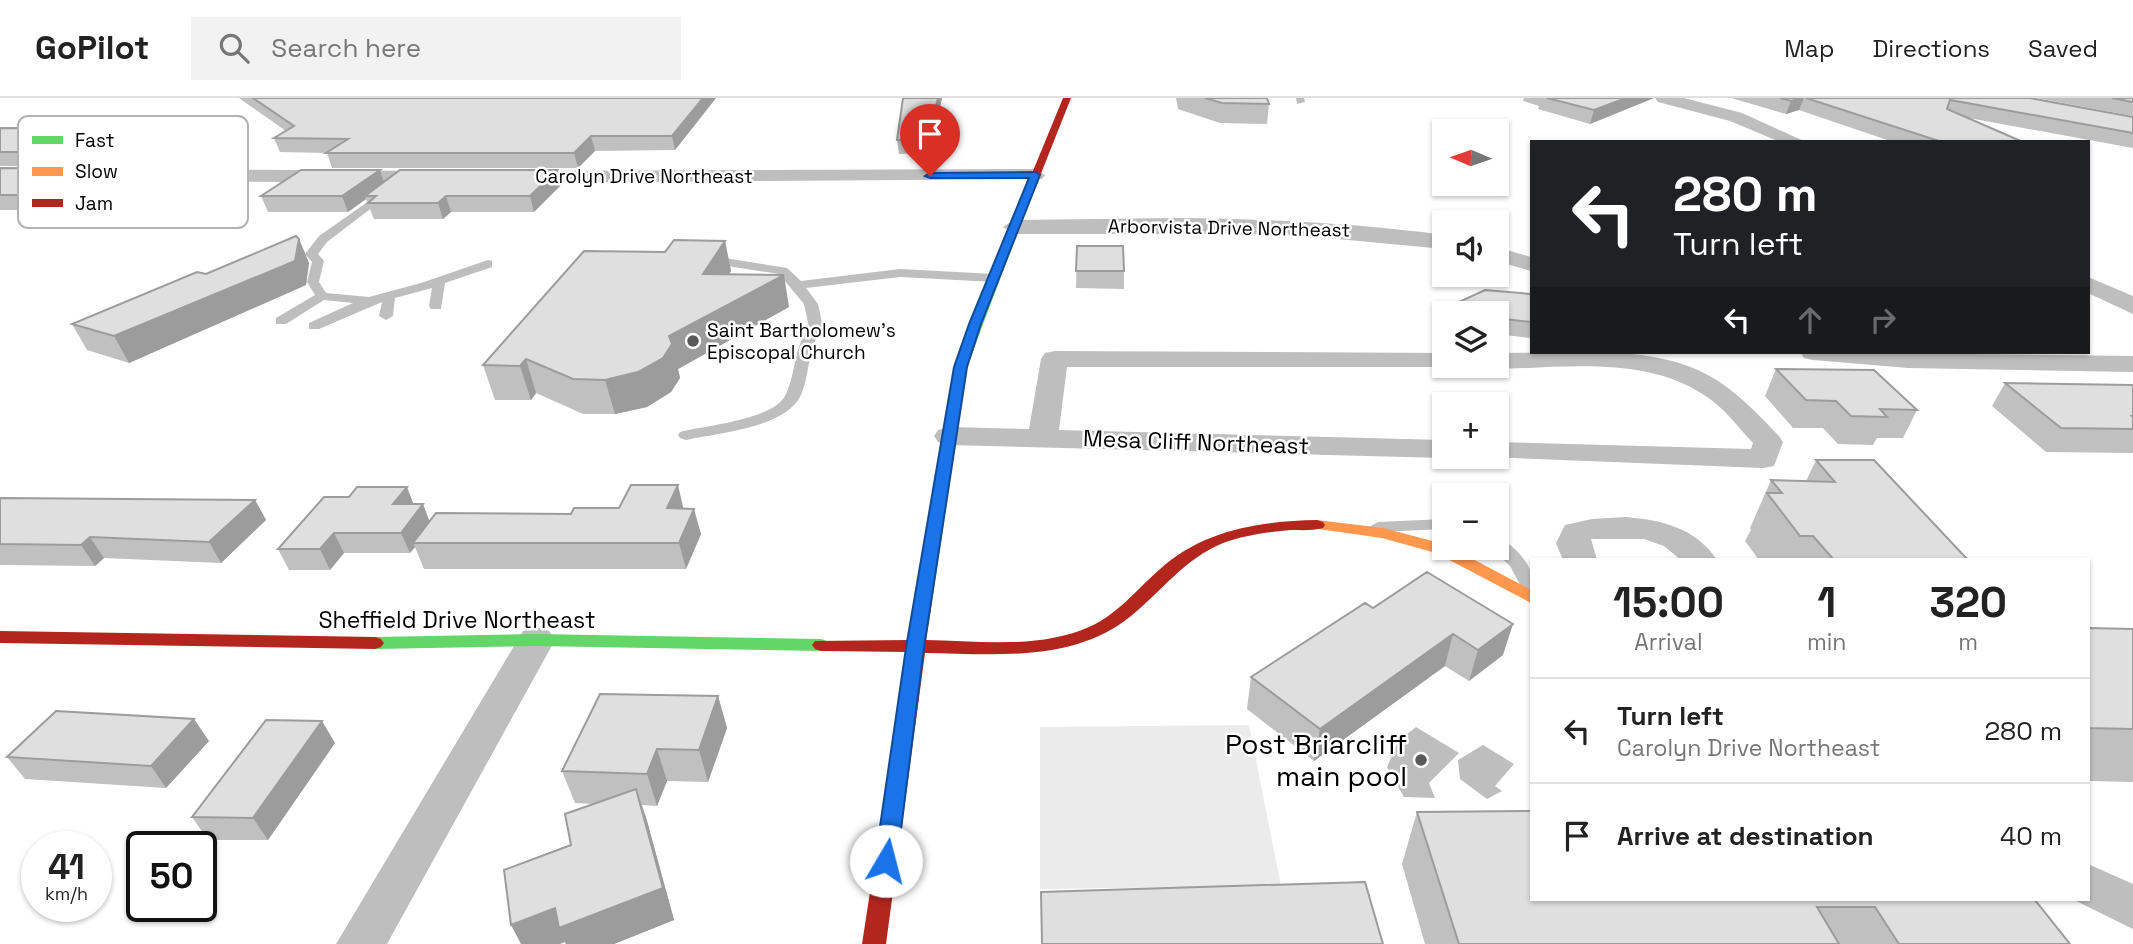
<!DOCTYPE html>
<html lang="en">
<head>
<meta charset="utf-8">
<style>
  :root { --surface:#fff; --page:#f2f2f2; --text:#222; --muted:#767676; --line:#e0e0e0 }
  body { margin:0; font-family:"Space Grotesk",sans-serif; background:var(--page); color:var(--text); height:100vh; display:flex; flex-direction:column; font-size:26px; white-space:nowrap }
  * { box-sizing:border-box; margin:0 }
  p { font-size:23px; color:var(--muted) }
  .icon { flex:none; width:38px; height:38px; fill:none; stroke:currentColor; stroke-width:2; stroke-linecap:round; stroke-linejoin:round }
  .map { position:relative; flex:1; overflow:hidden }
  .details { position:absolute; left:1530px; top:460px; width:560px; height:343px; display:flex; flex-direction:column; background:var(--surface); border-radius:0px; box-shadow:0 2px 5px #0004 }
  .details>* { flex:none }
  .top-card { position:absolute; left:1530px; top:42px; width:560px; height:214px; border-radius:0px; box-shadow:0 2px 5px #0004; background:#202124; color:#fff; overflow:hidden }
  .needle { width:46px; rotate:272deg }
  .fabs { position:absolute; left:1432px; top:21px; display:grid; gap:14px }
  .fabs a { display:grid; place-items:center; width:77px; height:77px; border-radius:0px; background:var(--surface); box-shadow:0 2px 5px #0004; font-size:35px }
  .speed { position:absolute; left:21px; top:733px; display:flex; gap:14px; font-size:35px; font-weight:700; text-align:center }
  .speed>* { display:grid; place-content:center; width:91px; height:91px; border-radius:50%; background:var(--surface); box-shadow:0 2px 5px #0004; line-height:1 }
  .speed small { font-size:18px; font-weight:400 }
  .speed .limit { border:4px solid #111; border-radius:10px; background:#fff; color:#111 }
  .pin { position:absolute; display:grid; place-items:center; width:60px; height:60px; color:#fff; margin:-72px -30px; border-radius:50% 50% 50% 0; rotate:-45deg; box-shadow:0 0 7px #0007 }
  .pin .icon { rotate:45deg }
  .me { position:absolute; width:77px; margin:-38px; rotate:8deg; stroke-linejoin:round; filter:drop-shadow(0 0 5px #0008) }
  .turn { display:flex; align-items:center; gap:24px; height:147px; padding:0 28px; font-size:32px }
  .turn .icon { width:91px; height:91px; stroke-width:2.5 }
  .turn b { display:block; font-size:49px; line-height:60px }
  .lanes { display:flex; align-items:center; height:66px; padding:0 28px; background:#0003; justify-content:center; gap:35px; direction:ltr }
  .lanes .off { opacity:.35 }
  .eta { display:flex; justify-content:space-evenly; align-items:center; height:119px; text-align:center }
  .eta b { font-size:42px; font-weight:600; line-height:49px }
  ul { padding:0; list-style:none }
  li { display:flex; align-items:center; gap:21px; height:105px; padding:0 28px; border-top:2px solid var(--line) }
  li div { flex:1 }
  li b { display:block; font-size:26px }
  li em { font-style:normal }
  header { display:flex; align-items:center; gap:42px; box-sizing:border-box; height:98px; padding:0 35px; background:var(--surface); border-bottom:2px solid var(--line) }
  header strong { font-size:33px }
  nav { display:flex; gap:38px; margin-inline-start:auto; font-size:24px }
  .search { width:490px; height:63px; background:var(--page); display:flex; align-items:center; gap:18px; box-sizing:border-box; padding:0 24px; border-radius:0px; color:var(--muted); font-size:26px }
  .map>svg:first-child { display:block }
  .green { fill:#ebebeb }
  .water { fill:#bebebe }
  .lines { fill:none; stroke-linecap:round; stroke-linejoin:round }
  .lane { fill:#bebebe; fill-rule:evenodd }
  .street { fill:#bebebe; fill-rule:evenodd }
  .fast { fill:#63d668; fill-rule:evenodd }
  .slow { fill:#ff974d; fill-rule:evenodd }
  .jam { fill:#b3261e; fill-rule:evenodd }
  .wall { fill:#c0c0c0 }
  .shaded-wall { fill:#9c9c9c }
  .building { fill:#dfdfdf; stroke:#9c9c9c; stroke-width:2 }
  .route { fill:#1a73e8; stroke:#114b97; stroke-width:2 }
  .poi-dot { fill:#595959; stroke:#fff; stroke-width:2.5 }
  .labels { text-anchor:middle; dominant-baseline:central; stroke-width:5; stroke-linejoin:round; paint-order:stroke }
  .far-street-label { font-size:19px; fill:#000; stroke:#fff }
  .far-poi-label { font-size:19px; fill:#000; stroke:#fff; text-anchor:start }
  .street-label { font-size:23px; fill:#000; stroke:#fff }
  .near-poi-label { font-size:28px; fill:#000; stroke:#fff; text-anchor:end }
  .key { fill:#fff; stroke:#b2b2b2; stroke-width:2 }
  .key-label { font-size:19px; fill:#000 }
</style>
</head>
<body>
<header>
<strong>GoPilot</strong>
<div class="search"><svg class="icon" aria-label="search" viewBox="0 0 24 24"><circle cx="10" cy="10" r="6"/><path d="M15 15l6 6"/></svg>Search here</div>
<nav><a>Map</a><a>Directions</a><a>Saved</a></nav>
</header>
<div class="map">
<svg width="2133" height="846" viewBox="0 0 2133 846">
  <rect width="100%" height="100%" fill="#fff"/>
  <path class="green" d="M1249,627L1281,788L1040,791V629Z"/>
  <path class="water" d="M1416,629L1459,655L1429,685L1435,700L1404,699L1387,669L1398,643Z
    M1483,647L1514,666L1495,688L1502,693L1487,701L1460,681L1458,662Z"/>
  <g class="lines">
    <path class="lane" d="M1296,0H1304L1305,4L1297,6Z
      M386,91L391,94L390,96L327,144L318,156L324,163L319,184L326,195L369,199L421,185L488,162L492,163V169L445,185L441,211H431L429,208L432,190L395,200L393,218L386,222L379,218L382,204L319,231H309V225L353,205L324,202L286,226H276V220L315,197L307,184L312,164L305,156L319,138Z
      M706,157L787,170L801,183L900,171L994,176L1000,180L994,184L900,179L806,190L818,206L823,229C806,254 811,273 801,297C786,330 718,335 686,342L680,340L678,337L680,334C706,327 775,322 786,296C797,272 792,254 809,229L804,206L779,176L702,164V158Z
      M1444,421V431L1378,434L1369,429L1378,424Z
      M1496,439C1508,442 1526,460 1530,472C1533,479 1531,489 1531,496L1524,494L1510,468L1491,450H1496Z"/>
    <path class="street" d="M1655,0H1684L1742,15L1806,44H1780L1730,23L1658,4Z
      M0,70L434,73L444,79L434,85L0,82Z
      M1035,71L1045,77L1042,81L513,85L503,79L513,73Z
      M1176,120C1266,121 1354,125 1444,137V151L1284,136H1014L1003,129L1014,122Z
      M1496,149L1531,159V173L1496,163Z
      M2088,179L2133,198V216L2088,195Z
      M1055,253L1444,255V268L1454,269H1067L1059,332L1444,342V359H1450L1444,360L949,347L938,344L934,338L938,332L949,329L1029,331L1041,261L1045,255Z
      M1612,254C1696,261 1722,277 1779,338L1783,344L1774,368L1763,370L1485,359H1496V344L1751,351L1753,345C1738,329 1725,311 1707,299C1647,257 1565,270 1496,271L1486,268H1496V255Z
      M1800,254L2133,258V274L1908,270L1813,262L1804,260Z
      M1626,419C1662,422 1696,430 1717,462H1681L1664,448L1644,441H1591L1597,462H1563L1556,445L1565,427L1592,421Z
      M536,529L549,533L555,542L387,846H336L523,533Z
      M2088,766L2133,786V831L2074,802H2088Z"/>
    <path class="fast" d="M1012,133L1017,136L967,269L932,504L923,510L914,504L955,269L1007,136Z
      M536,536L821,541L827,543L830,547L827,551L821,553L536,548L375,551L369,549L366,545L369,541L375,539Z"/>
    <path class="slow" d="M1317,422L1383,430L1444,446V450H1452L1531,492V505L1436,455L1382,440L1311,430L1309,427L1311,424Z"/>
    <path class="jam" d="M1063,0H1071L1017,136L1008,138L1007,136Z
      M1317,422L1323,424L1325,427L1323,430C1312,433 1301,432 1291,432C1267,434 1244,437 1223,445C1184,461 1162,493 1131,518C1074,565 993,556 925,555L886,846H862L907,554L821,553L815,551L812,547L815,543L909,542L914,504L923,498L932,504L926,542C979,543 1040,551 1089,529C1118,516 1136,492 1159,472C1202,432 1260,423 1317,422Z
      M0,533L375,539L381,541L384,545L381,549L375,551L0,545Z"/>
  </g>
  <path class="wall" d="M239,0H716L675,52L595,53L578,70H332L327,55L280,54L274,40L286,33Z
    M942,0L929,55L899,56L897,42Z
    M1176,0H1267L1269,6L1267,26L1220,25L1178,11Z
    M1524,0H1654L1590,26L1538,11L1539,8L1523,3Z
    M1731,0H2030L2133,19V50L1969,20L2023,44H1893L1799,12L1786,16Z
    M2037,0H2133V18Z
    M0,30L194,45L153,69L0,68Z
    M0,70L116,71L124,86L90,106H76L64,112H0Z
    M380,72L384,84L557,72L561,87L534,114H451L443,121H374L366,101L348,114H268L261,98Z
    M299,141L309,165L306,187L129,265L87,252L72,226Z
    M725,143L731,173L729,176L789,209L678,271L680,280L671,294L647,309L615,316H583L536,295L531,302H495L483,267L665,154Z
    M1077,148L1124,173V191L1076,190Z
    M1531,196V240L1496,236V215H1446L1448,209Z
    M1776,271L1917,312L1903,340H1877L1873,347L1838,346L1823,330H1793L1765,298Z
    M2005,285L2133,287V355L2046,354L1992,308Z
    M1816,362L1968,462H1759L1745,443L1751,432L1750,430L1771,382L1806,383Z
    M0,400L255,402L266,422L221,465L104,460L95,468L0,467Z
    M414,406L430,423L684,411L701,436L686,471H424L415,449L410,455H344L330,472H289L278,451Z
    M1427,474L1503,557L1469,583L1445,568L1314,663L1247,611L1251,579L1373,510Z
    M2088,530L2133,531V684L2088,683Z
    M718,598L727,630L708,684L667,683L657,708L642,707L647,723L674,822L614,846H566L565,844L571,747L594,706L575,705L562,673Z
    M209,643L166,690L25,681L7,659Z
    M335,645L268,742H208L192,719Z
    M1417,714L2035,802L2070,846H1425L1402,766Z"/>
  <path class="shaded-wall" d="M703,0H716L675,52L672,38Z
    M938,0H942L929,55L928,41Z
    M1626,0H1654L1590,26L1594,12Z
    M1804,0L1799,12L1786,16L1791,3Z
    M187,31L194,45L153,69L146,54Z
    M591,38L595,53L578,70L574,55Z
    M116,71L124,86L90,106L82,90Z
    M380,72L385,87L365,98L366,101L348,114L342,98Z
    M557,72L561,87L534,114L530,98Z
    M68,90L76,106L64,112L56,97Z
    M446,98L451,114L443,121L438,105Z
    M299,141L309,165L306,187L129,265L114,238Z
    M725,143L731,173L709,208L703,176Z
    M784,177L789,209L678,271L680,280L671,294L647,309L615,316L605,282L669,238Z
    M526,261L536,295L531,302L520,268Z
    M678,387L684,413L667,410Z
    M407,389L415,410L393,406Z
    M255,402L266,422L221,465L209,444Z
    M423,406L431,427L413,445L415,449L410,455L401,435Z
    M694,411L701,436L686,471L679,445Z
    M334,435L344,455L330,472L320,451Z
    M90,439L104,460L95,468L81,447Z
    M1513,526L1503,557L1469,583L1478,552Z
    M1453,536L1445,568L1314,663L1320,631Z
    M718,598L727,630L708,684L699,652Z
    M194,621L209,643L166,690L151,668Z
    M322,623L335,645L268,742L253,720Z
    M657,651L667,683L657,708L647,676Z
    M636,691L647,723L674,822L614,846H566L565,844L560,846H521L511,827Z"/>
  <path class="building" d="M253,0H703L672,38H591L574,55H326L348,41L274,40L294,28Z
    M903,0H938L928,41L897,42Z
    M1205,0H1267L1269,6L1222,5Z
    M1547,0H1626L1594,12Z
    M1780,0H1802L1791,3Z
    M1806,0H2030L2133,19V35L1950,2L1947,11L2023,44H1942Z
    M2112,0H2133V4Z
    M0,30L187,31L146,54H0Z
    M0,70L116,71L82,90H68L56,97H0Z
    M301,72H380L342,98H261Z
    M400,72H557L530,98H446L438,105H368L376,98H365Z
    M296,138L299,141L295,163L114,238L72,226L197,174L206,176Z
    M674,142L725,143L703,176L784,177L669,238L672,246L663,260L638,274L605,282L573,281L526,261L520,268L483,267L584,153L665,154Z
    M1077,148H1123L1124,173H1076Z
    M1485,192L1531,196V224L1496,220V215H1462L1448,209Z
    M1776,271L1874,272L1917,312L1880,311L1887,319L1851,318L1836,303L1806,302Z
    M2005,285L2133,287V318H2132L2133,319V331L2061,330Z
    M1816,362H1874L1968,462H1834L1813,438H1800L1767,395H1782L1771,382L1835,384Z
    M631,387H678L667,410L694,411L679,445H413L436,415L571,416L574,410H619Z
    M357,389H407L393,406H423L401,435H334L320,451H278L324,399H349Z
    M0,400L255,402L209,444L90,439L81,447L0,446Z
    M1427,474L1513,526L1478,552L1453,536L1320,631L1251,579L1365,505L1373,510Z
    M2088,530L2133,531V631L2088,630Z
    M600,596L718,598L699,652L657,651L647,676L562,673Z
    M56,613L194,621L151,668L7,659Z
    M266,622L322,623L253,720L192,719Z
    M636,691L663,790L559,830L555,810L511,827L504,772L571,747L565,716Z
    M1531,713V802H2035L2070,846H1899L1875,809H1817L1839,846H1459L1417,714Z
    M1365,784L1383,846H1042L1041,794Z"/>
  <path class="route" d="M1035,74L1040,77L981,226L967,269L924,550L897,763L894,769L886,772L878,769L875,763L906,550L954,269L969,226L1029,80H930L925,78L930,75Z"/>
  <g class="poi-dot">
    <circle cx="693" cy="243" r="7"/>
    <circle cx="1421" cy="662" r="7"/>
  </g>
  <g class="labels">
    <g class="far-street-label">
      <text x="644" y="78">Carolyn Drive Northeast</text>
      <text transform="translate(1229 130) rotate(1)">Arborvista Drive Northeast</text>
    </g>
    <g class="far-poi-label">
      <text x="707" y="232">Saint Bartholomew's<tspan x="707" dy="22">Episcopal Church</tspan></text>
    </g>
    <g class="street-label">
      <text transform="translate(1196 344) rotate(2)">Mesa Cliff Northeast</text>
      <text x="457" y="522">Sheffield Drive Northeast</text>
    </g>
    <g class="near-poi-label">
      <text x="1407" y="646">Post Briarcliff<tspan x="1407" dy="32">main pool</tspan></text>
    </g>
  </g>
  <rect x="18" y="18" width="230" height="112" rx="10" class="key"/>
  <rect x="32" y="38" width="31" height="8" fill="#63d668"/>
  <rect x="32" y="69" width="31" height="9" fill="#ff974d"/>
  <rect x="32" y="101" width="31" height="8" fill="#b3261e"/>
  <g class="key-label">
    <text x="75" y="49">Fast</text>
    <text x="75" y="80">Slow</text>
    <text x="75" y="112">Jam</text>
  </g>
</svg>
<div class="fabs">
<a><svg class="needle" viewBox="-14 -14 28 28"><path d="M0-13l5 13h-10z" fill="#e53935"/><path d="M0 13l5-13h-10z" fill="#767676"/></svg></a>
<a><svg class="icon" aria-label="sound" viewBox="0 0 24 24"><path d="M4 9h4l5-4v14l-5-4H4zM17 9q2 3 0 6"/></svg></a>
<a><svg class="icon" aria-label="layers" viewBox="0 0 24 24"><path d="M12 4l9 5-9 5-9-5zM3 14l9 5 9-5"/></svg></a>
<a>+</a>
<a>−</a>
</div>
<div class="speed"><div>41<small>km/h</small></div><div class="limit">50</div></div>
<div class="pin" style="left:930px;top:78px;background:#d93025"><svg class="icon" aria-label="arrive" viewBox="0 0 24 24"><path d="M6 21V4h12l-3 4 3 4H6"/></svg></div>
<svg class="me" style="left:886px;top:763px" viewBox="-20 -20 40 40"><circle r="19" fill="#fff"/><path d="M0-13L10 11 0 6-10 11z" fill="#1a73e8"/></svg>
<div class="top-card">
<div class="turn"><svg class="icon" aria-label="left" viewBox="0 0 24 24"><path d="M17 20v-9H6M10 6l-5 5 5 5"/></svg><div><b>280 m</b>Turn left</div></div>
<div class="lanes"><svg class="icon" aria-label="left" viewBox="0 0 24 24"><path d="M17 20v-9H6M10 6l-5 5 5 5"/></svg><svg class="icon off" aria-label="ahead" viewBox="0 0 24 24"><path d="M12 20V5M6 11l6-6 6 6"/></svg><svg class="icon off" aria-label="right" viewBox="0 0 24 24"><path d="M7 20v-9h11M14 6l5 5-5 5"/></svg></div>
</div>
<section class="details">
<div class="eta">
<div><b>15:00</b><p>Arrival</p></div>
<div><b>1</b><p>min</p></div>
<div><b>320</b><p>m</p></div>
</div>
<ul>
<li><svg class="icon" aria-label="left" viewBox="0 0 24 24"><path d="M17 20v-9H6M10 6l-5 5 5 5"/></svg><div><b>Turn left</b><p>Carolyn Drive Northeast</p></div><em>280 m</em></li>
<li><svg class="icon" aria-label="arrive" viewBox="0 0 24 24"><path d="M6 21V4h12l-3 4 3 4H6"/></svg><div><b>Arrive at destination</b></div><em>40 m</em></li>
</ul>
</section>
</div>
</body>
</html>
